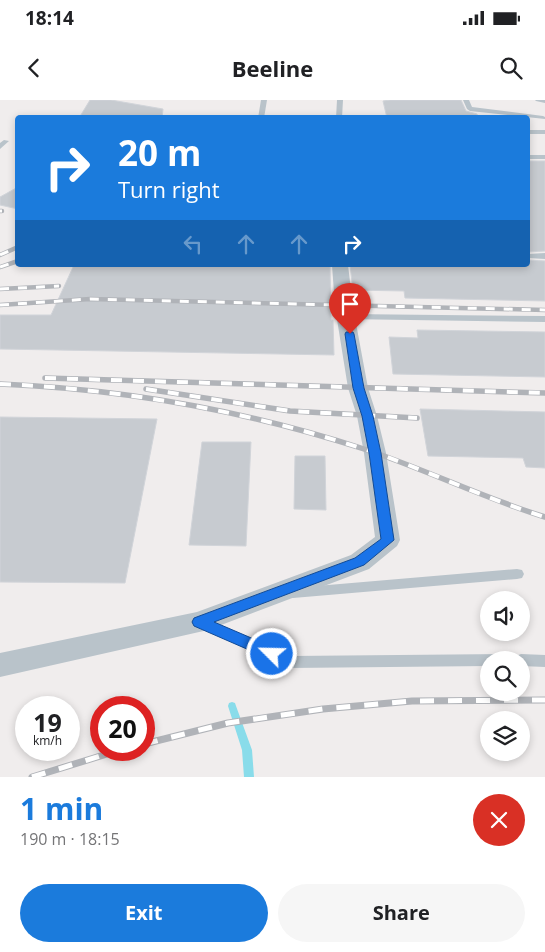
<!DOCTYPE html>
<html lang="en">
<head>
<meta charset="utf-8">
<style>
  :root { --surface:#fff; --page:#f6f6f6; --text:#202124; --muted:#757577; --accent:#1b7bdc }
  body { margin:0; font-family:"Open Sans",sans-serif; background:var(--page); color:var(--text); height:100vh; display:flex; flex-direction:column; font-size:19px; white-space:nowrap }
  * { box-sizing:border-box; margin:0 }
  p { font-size:16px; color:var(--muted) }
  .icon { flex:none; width:28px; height:28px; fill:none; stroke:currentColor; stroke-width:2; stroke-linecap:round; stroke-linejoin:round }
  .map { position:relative; height:677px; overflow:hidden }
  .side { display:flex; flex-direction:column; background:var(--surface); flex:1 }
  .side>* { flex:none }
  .top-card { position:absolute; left:15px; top:15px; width:515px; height:152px; border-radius:5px; box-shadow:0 2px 8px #0003; background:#1b7bdc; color:#fff; overflow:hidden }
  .tools { position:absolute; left:480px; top:491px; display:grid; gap:10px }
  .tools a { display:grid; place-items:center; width:50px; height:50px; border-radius:50%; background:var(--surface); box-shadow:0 2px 8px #0003; font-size:25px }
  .speed { position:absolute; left:15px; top:596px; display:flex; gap:10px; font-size:25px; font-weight:700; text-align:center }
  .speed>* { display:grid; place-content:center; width:65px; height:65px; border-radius:50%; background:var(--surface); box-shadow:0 2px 8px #0003; line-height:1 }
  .speed small { font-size:12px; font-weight:400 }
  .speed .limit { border:8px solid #d22; background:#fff; color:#111 }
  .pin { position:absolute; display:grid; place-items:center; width:42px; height:42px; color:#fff; margin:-51px -21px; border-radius:50% 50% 50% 0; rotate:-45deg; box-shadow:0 0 5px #0007 }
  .pin .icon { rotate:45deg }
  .me { position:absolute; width:55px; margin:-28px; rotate:293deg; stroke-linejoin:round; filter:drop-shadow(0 0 4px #0008) }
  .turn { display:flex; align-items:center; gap:18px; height:105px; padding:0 20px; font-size:22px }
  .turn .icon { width:65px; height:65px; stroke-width:2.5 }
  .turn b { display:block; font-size:35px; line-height:42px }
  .lanes { display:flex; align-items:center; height:48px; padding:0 20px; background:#0003; justify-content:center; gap:25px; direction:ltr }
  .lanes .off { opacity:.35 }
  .round { display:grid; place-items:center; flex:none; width:52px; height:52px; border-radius:26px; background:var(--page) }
  .overview { display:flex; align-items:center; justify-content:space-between; height:85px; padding:0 20px }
  h1 { font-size:30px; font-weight:700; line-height:38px; color:var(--accent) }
  .primary-button { display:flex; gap:10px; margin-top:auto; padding:10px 20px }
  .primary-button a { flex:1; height:58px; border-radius:30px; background:var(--accent); color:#fff; font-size:20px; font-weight:700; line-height:58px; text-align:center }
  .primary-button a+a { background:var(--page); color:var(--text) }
  .status { display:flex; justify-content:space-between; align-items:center; height:35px; padding:0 25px; background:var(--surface); direction:ltr }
  .status svg { height:14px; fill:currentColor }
  header { display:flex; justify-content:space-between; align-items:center; height:65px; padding:0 20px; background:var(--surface); font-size:22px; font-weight:700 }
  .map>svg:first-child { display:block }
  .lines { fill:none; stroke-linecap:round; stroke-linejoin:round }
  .stream { fill:#89dcea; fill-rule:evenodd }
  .building { fill:#c7cbd0; stroke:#d1d4d9 }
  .service { fill:#b9c3ca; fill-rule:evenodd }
  .minor { fill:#b9c3ca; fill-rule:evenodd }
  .rail-far2-casing { stroke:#b0b3b8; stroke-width:4.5 }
  .rail-far1-casing { stroke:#b0b3b8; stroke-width:5.5 }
  .rail-casing { stroke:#b0b3b8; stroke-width:7 }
  .rail-far2 { stroke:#fff; stroke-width:3; stroke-dasharray:9; stroke-linecap:butt }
  .rail-far1 { stroke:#fff; stroke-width:4; stroke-dasharray:11; stroke-linecap:butt }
  .rail { stroke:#fff; stroke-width:5; stroke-dasharray:14; stroke-linecap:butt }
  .route { fill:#1a73e8; stroke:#114b97 }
</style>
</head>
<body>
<div class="status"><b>18:14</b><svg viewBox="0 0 49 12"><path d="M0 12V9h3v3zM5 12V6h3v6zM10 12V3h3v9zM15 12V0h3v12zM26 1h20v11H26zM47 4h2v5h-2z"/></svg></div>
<header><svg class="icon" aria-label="back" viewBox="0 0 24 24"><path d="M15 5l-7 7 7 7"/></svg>Beeline<svg class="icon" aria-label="search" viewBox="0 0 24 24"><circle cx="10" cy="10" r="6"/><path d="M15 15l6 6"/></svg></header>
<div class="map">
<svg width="545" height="677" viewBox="0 0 545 677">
  <rect width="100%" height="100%" fill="#f0eded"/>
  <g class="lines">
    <path class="stream" d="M232,602L235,603L236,606L252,650L254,677H244L242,650L228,606L229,603Z"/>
  </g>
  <path class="building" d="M90,0H111L163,9L162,18H79Z
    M390,0H461L466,11L477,14L478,18H387L383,1Z
    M528,61H545V151L528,152Z
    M18,87V109L0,105V97Z
    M528,160L545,161V201L405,198L404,191L353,190L350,165H528Z
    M74,165H330L331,220H333L334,255L0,249V215H51Z
    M417,230L545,232V277L393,274L389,237L418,238Z
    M420,309L545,312V368L526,367L523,358L428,356Z
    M0,317L157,319L125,483L0,482Z
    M202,342H251L246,446L189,445Z
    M295,356H325L326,410L294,409Z"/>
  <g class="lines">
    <path class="service" d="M261,0H267L264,18H258Z
      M337,0H343L342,18H336Z
      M463,0H469L472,7L543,16L545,17V19L470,11L467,9Z
      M535,0H545V3L536,1Z
      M528,30H545V34H528Z
      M4,40L9,41L0,49V43Z
      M528,55H545V59H528Z
      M545,153V159L528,158V154Z
      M347,214L545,216V222L344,219L342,217Z
      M517,469L522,470L524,474L522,478L517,479L293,498L288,497L286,493L288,489L293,488Z
      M200,516L291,556L505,554L510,556L512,560H489V566L290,568L195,526L193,522L195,518Z
      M521,554L545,555V567L521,566V560H514L516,556Z"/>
    <path class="minor" d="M332,165H348L353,207L368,288L377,316L386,353L400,440L397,446L369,469L208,530L0,577V553L197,512L351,455L375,437L364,353L357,316L348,288L335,207Z"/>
    <g class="rail-far2-casing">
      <path id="rail-far2" d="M0,111H2
        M0,155L18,147
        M0,167L18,161
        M0,189L59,186
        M0,205L90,199L545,210"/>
    </g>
    <g class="rail-far1-casing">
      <path id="rail-far1" d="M45,278L545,293
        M0,284C123,289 247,311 364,349C425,369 483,398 545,417
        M146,289L290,311L417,318"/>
    </g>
    <g class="rail-casing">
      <path id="rail" d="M144,644L228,623L323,609L412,601L545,600
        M32,677L120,650"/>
    </g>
    <use href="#rail-far2" class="rail-far2"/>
    <use href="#rail-far1" class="rail-far1"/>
    <use href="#rail" class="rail"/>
  </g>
  <path class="route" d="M346,232H353L354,234L364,288L373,316L381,353L394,440L364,465L214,522L277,549L279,554L277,558L272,560L194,526L192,522L194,518L355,458L381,439L369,353L362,316L353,288L345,234Z"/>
</svg>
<div class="tools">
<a><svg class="icon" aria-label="sound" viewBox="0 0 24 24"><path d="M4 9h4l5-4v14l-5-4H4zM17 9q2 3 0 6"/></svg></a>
<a><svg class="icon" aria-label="search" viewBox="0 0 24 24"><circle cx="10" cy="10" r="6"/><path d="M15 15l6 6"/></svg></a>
<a><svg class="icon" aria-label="layers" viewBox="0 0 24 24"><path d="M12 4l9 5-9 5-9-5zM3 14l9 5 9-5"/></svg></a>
</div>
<div class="speed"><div>19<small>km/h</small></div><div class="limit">20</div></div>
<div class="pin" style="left:350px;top:234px;background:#d93025"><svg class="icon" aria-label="arrive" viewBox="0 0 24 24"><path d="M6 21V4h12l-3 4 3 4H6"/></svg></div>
<svg class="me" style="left:272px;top:554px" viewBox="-20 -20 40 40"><circle r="17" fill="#1a73e8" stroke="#fff" stroke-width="3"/><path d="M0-11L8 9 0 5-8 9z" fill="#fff"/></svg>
<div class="top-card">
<div class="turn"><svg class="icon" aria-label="right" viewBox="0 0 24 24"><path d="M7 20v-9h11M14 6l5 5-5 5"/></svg><div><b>20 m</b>Turn right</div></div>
<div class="lanes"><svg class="icon off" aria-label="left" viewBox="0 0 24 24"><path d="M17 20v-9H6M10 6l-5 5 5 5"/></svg><svg class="icon off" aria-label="ahead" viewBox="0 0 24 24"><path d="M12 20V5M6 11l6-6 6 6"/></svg><svg class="icon off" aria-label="ahead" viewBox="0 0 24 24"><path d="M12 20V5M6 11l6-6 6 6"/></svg><svg class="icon" aria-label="right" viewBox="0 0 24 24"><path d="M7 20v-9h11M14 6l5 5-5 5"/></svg></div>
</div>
</div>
<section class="side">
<div class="overview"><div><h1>1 min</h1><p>190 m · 18:15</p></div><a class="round" style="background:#d93025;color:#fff"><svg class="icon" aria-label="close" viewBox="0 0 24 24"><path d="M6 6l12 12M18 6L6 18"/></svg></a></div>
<div class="primary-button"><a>Exit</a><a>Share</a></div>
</section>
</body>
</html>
